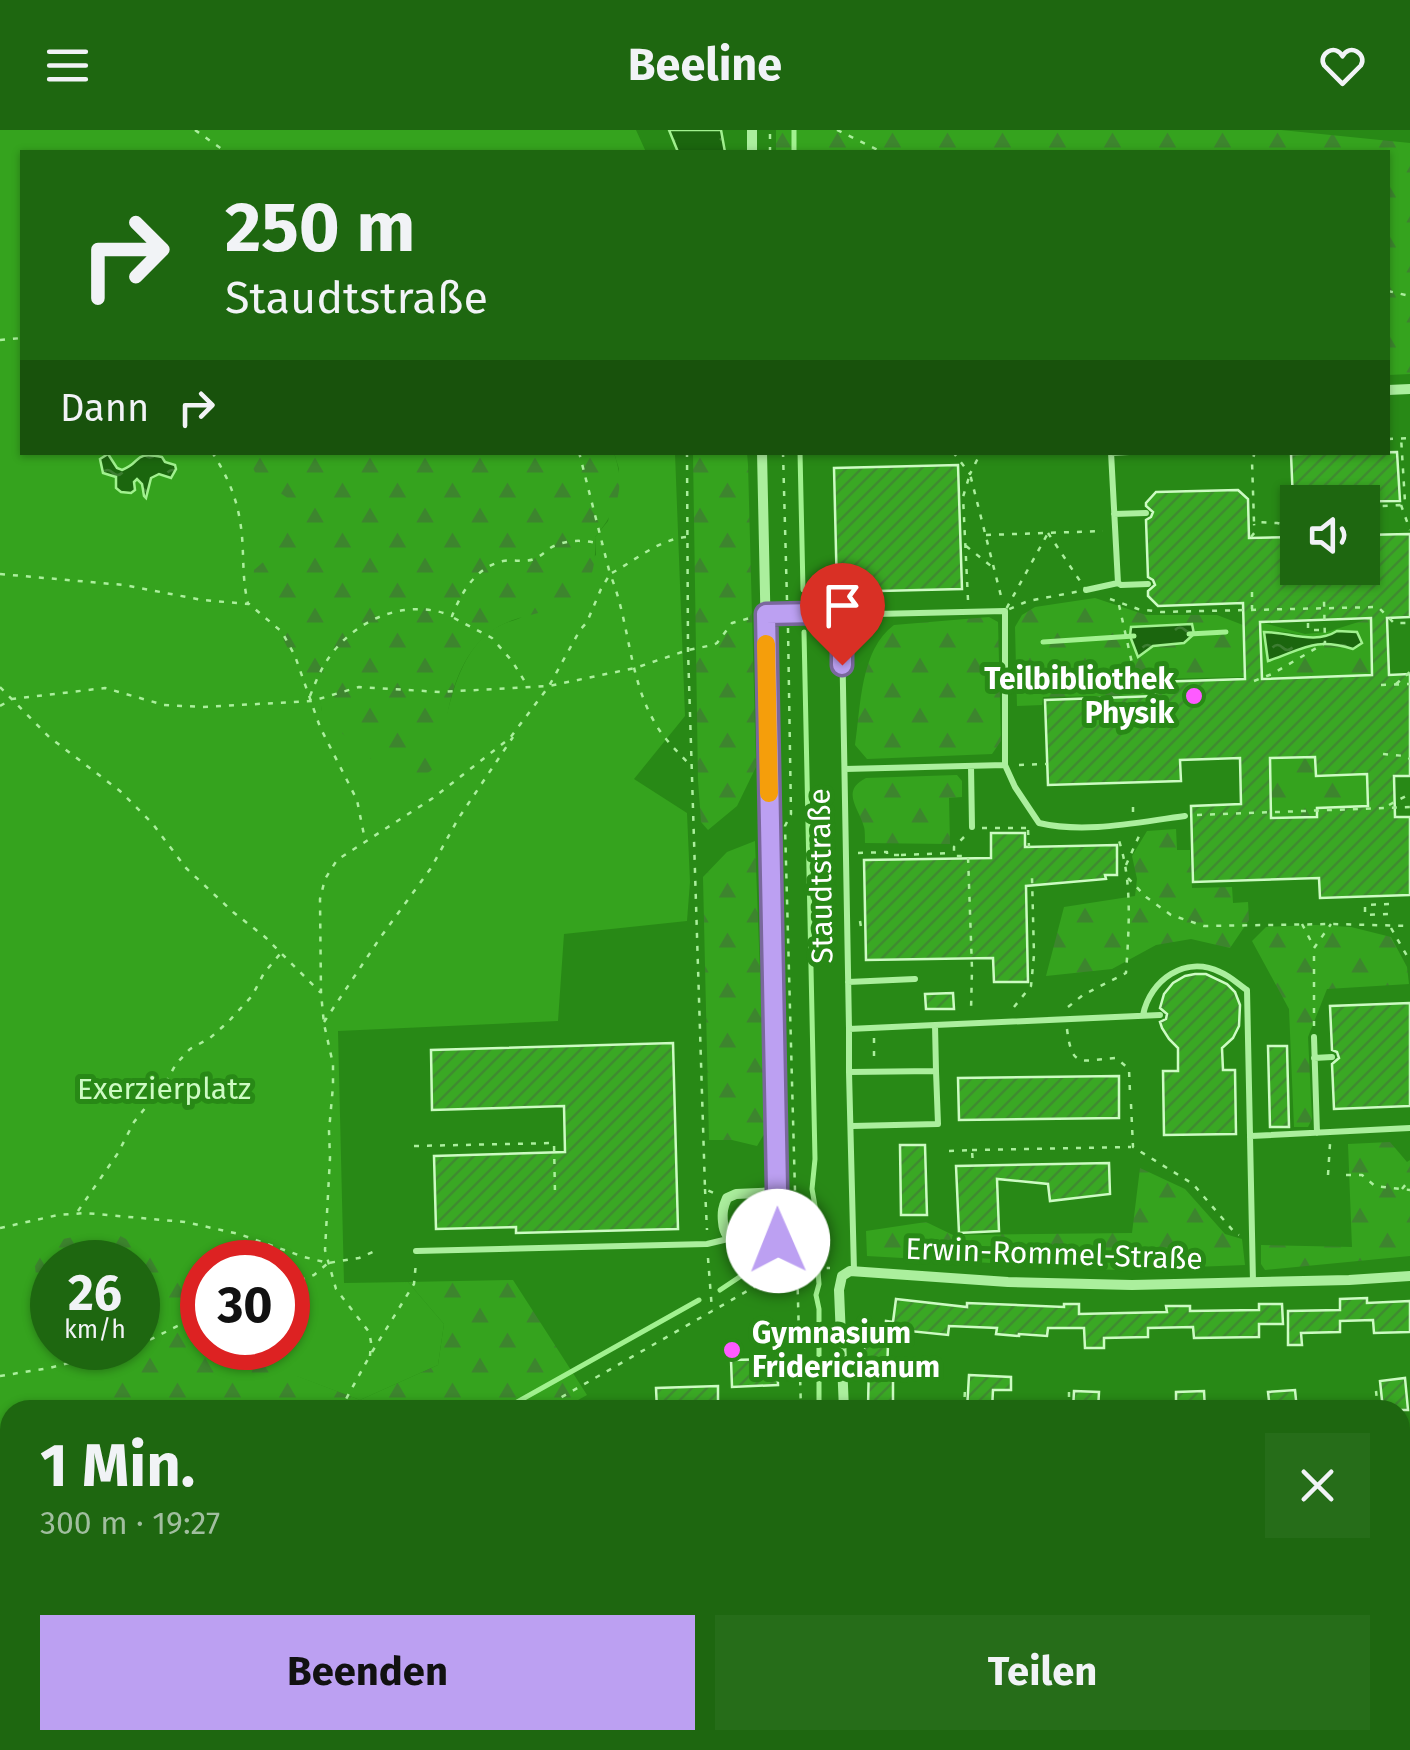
<!DOCTYPE html>
<html lang="de">
<head>
<meta charset="utf-8">
<style>
  :root { --surface:#1e6710; --page:#266d19; --text:#f1f3f6; --muted:#a1be9f; --accent:#bca0f2 }
  body { margin:0; font-family:"Fira Sans",sans-serif; background:var(--page); color:var(--text); height:100vh; display:flex; flex-direction:column; font-size:38px; white-space:nowrap }
  * { box-sizing:border-box; margin:0 }
  p { font-size:32px; color:var(--muted) }
  .icon { flex:none; width:55px; height:55px; fill:none; stroke:currentColor; stroke-width:2; stroke-linecap:round; stroke-linejoin:round }
  .map { position:relative; flex:1; overflow:hidden }
  .panel { position:absolute; left:0px; top:1270px; width:1410px; height:350px; display:flex; flex-direction:column; background:var(--surface); border-radius:30px 30px 0 0; box-shadow:0 2px 8px #0004 }
  .panel>* { flex:none }
  .guide { position:absolute; left:20px; top:20px; width:1370px; height:305px; border-radius:0px; box-shadow:0 2px 8px #0004; background:#1e6710; color:var(--text); overflow:hidden }
  .tools { position:absolute; left:1280px; top:355px; display:grid; gap:20px }
  .tools a { display:grid; place-items:center; width:100px; height:100px; border-radius:0px; background:var(--surface); box-shadow:0 2px 8px #0004; font-size:50px }
  .speed { position:absolute; left:30px; top:1110px; display:flex; gap:20px; font-size:50px; font-weight:700; text-align:center }
  .speed>* { display:grid; place-content:center; width:130px; height:130px; border-radius:50%; background:var(--surface); box-shadow:0 2px 8px #0004; line-height:1 }
  .speed small { font-size:25px; font-weight:400 }
  .speed .limit { border:15px solid #d22; background:#fff; color:#111 }
  .pin { position:absolute; display:grid; place-items:center; width:85px; height:85px; color:#fff; margin:-102px -42px; border-radius:50% 50% 50% 0; rotate:-45deg; box-shadow:0 0 10px #0007 }
  .pin .icon { rotate:45deg }
  .me { position:absolute; width:110px; margin:-55px; rotate:359deg; stroke-linejoin:round; filter:drop-shadow(0 0 8px #0008) }
  .turn { display:flex; align-items:center; gap:35px; height:210px; padding:0 40px; font-size:45px }
  .turn .icon { width:130px; height:130px; stroke-width:2.5 }
  .turn b { display:block; font-size:70px; line-height:85px }
  .then { display:flex; align-items:center; height:95px; padding:0 40px; background:#0003; gap:20px; font-size:38px }
  .round { display:grid; place-items:center; flex:none; width:105px; height:105px; border-radius:0px; background:var(--page) }
  .headline { display:flex; align-items:center; justify-content:space-between; height:170px; padding:0 40px }
  h1 { font-size:60px; font-weight:700; line-height:75px }
  .button { display:flex; gap:20px; margin-top:auto; padding:20px 40px }
  .button a { flex:1; height:115px; border-radius:0px; background:var(--accent); color:#111; font-size:40px; font-weight:700; line-height:115px; text-align:center }
  .button a+a { background:var(--page); color:var(--text) }
  header { display:flex; justify-content:space-between; align-items:center; height:130px; padding:0 40px; background:var(--surface); font-size:45px; font-weight:700 }
  .map>svg:first-child { display:block }
  .green { fill:#35a31e; fill-rule:evenodd }
  .forest { fill:url(#forest-firs); fill-rule:evenodd }
  .water { fill:url(#water-ripples); stroke:#a1f18f; stroke-width:2.5 }
  .lines { fill:none; stroke-linecap:round; stroke-linejoin:round }
  .stream { stroke:#a1f18f; stroke-width:5 }
  .building { fill:url(#building-hatch); stroke:#cdfbc3; stroke-width:2.5; fill-rule:evenodd }
  .path { stroke:#abef9d; stroke-width:2.5; stroke-dasharray:5 8; stroke-linecap:butt }
  .lane { stroke:#abef9d; stroke-width:6 }
  .street { stroke:#abef9d; stroke-width:10 }
  .route-casing { stroke:#7a689d; stroke-width:25 }
  .route { stroke:#bca0f2; stroke-width:18 }
  .slow { stroke:#f59e0b; stroke-width:18 }
  .poi-dot { fill:#fe5bff; stroke:#288916; stroke-width:4 }
  .labels { text-anchor:middle; dominant-baseline:central; stroke-width:10; stroke-linejoin:round; paint-order:stroke }
  .poi-label { font-size:30px; font-weight:bold; fill:#fff; stroke:#288916; text-anchor:end }
  .street-label { font-size:30px; fill:#fff; stroke:#288916 }
  .park-label { font-size:30px; fill:#cdfbc3; stroke:#288916 }
</style>
</head>
<body>
<header><svg class="icon" aria-label="menu" viewBox="0 0 24 24"><path d="M4 6h16M4 12h16M4 18h16"/></svg>Beeline<svg class="icon" aria-label="heart" viewBox="0 0 24 24"><path d="M12 20l-8-8c-3-5 5-10 8-4 3-6 11-1 8 4z"/></svg></header>
<div class="map">
<svg width="1410" height="1620" viewBox="0 0 1410 1620">
  <defs>
    <pattern id="forest-firs" width="22" height="20" patternUnits="userSpaceOnUse" patternTransform="scale(2.5)"><rect width="22" height="20" fill="#35a31e"/><path d="M5 1l3.5 6h-7zM16 11l3.5 6h-7z" fill="#3d852e"/></pattern>
    <pattern id="water-ripples" width="26" height="14" patternUnits="userSpaceOnUse" patternTransform="scale(2.5)"><rect width="26" height="14" fill="#1b660e"/><path d="M2 4q2-2 4 0t4 0M15 11q2-2 4 0t4 0" fill="none" stroke="#3d7d32"/></pattern>
    <pattern id="building-hatch" width="6" height="6" patternUnits="userSpaceOnUse" patternTransform="scale(2.5)"><rect width="6" height="6" fill="#3aa824"/><path d="M-1 1l2-2M0 6l6-6M5 7l2-2" fill="none" stroke="#3f8c30"/></pattern>
  </defs>
  <rect width="100%" height="100%" fill="#288916"/>
  <path class="green" d="M0,0H636L646,22H22V322L303,323L319,560L322,581L446,588C454,554 467,511 501,495C508,491 516,491 523,486C549,469 572,445 596,425L595,407L608,391L619,339L614,323H675L685,586L634,649L687,683L690,752L687,791L564,804L558,891L338,901L344,1153L408,1152L444,1194L438,1235L360,1270L296,1246L283,1218H288V1132H202V1190L112,1280H10V1610H373V1620H0ZM52,1132H138V1218H52Z
    M420,1610H652L653,1620H420Z"/>
  <path class="forest" d="M776,0H1281L1410,13V244L1388,245V22H776Z
    M252,323H614C626,358 618,379 595,407C600,503 524,466 482,509C460,531 450,564 446,594C444,605 445,622 439,631C432,644 419,647 407,652L389,645L342,603L322,581L318,560L289,521L279,500L252,461L254,440C281,417 294,406 289,369C271,355 248,349 252,323Z
    M693,323H747L748,335L756,637L737,676L708,700L701,692L698,650Z
    M1095,468L1146,485H1217L1243,495L1244,547L1152,549V565L1043,567L1042,575L1017,576L1015,497L1022,485L1035,477ZM1192,495L1162,514L1153,516L1131,497Z
    M989,487L998,492L1001,611L992,624L867,629L855,615C861,576 860,520 894,495Z
    M1371,488L1372,545L1262,549L1260,492L1305,504L1327,502ZM1337,501L1353,519C1311,507 1305,521 1267,530L1265,502C1271,502 1277,501 1284,502C1304,504 1318,513 1337,501Z
    M1315,627L1316,646L1367,644L1368,676L1317,678V687L1271,688L1270,628Z
    M957,645L962,651V667L949,668L950,714L865,713C865,710 865,699 864,697C859,678 840,661 866,648Z
    M1176,699L1177,720H1190L1192,758L1232,757L1233,773L1248,772L1249,790L1230,818L1191,809L1156,815L1112,839L1046,846L1064,777L1135,766L1137,749L1132,726L1147,701Z
    M755,711L766,1001L757,1016L732,1010H709L703,747L727,722Z
    M1316,795L1351,797L1391,807L1407,837L1409,854L1327,859L1308,907L1312,989L1308,997H1294L1289,879L1252,811L1266,797Z
    M1390,1012L1407,1032L1410,1030V1126L1265,1140L1261,1134V1115L1352,1117L1348,1014Z
    M1140,1038L1185,1059L1225,1104L1242,1109L1245,1135L1116,1140L867,1126L866,1101L926,1092L953,1105L1132,1103Z
    M109,1100L202,1149V1218H283L297,1246L360,1270L438,1235L444,1194L408,1152L513,1150L587,1265L560,1280H89L109,1246L79,1218H138V1132H52V1192L41,1181L32,1115Z"/>
  <path class="water" d="M669,0H721L725,22H678Z
    M108,324L117,338L122,340C143,332 132,321 162,327L165,332L175,335L176,339L171,348L159,344L151,348L146,368L144,366L142,354L137,349L134,352L135,360L131,363L121,362L116,358V347L103,343L100,329Z
    M1192,494L1194,504L1184,513L1153,516L1138,527L1130,506L1131,497Z
    M1337,501L1357,502L1362,513L1353,519C1314,507 1304,519 1268,531L1264,502C1289,502 1315,515 1337,501Z"/>
  <g class="lines">
    <path class="stream" d="M794,22V0
      M800,322L803,460
      M804,502L815,1029L812,1059L818,1093L816,1114L819,1154L816,1165L819,1179V1280
      M1189,504L1226,502
      M1043,512L1134,506
      M720,1160L759,1134
      M503,1280L699,1170
      M0,1572L10,1567
      M828,1610L829,1620"/>
  </g>
  <path class="building" d="M1397,322L1400,371L1293,372L1291,324Z
    M958,335L962,459L837,462L834,338Z
    M1238,360L1248,369L1249,408L1298,407V438H1362V405L1410,404V487L1387,488L1389,545L1410,544V646H1394L1395,687H1410V765L1320,768L1319,748L1193,752L1191,676L1241,674L1240,628L1180,630L1181,651L1048,655L1045,570L1155,566L1154,552L1245,549L1243,473L1158,476L1148,466V461L1155,455L1153,450L1148,447L1146,390L1151,387L1153,382L1146,376V373L1156,362ZM1371,488L1372,545L1262,549L1260,492ZM1315,627L1316,646L1367,644L1368,676L1317,678V687L1271,688L1270,628Z
    M991,703H1025V717L1117,715V745H1105L1106,749L1026,756L1028,852H994L993,828L866,830L864,730L991,728Z
    M1195,844H1206L1227,854L1235,862L1240,875L1239,896L1233,908L1222,918L1223,940H1235L1236,1004L1164,1005L1163,941H1178V918L1169,909L1162,898L1160,892L1166,889L1167,884L1160,878L1164,864L1173,853L1185,846Z
    M953,863L954,879H926L925,864Z
    M1410,873V976L1334,979L1332,934L1339,928L1337,922L1332,920L1330,876Z
    M673,913L678,1099L516,1103V1097L436,1099L434,1026L565,1022L564,976L432,980L431,920Z
    M1268,916H1287L1289,997H1270Z
    M1119,946V988L959,990L958,948Z
    M900,1015H925L927,1085H901Z
    M1109,1033L1110,1064L1050,1071L1048,1054L997,1049L999,1101L959,1103L956,1036Z
    M1367,1168V1173L1410,1171V1202L1374,1203L1373,1190L1340,1191V1202L1301,1203L1302,1215H1288V1181L1340,1180V1169Z
    M896,1169L967,1177V1173L1064,1177V1174H1079V1184L1167,1182L1166,1176H1190V1181L1259,1180V1174H1282L1283,1194H1259V1207L1194,1208L1193,1197L1148,1198V1207L1104,1208V1218H1085L1084,1198H1048L1047,1206L1019,1204V1206L996,1204L997,1198L949,1196L948,1205L910,1201L908,1212L884,1210L886,1191L893,1192Z
    M864,1214H888L887,1246H893V1278H868L869,1230H864Z
    M777,1229L778,1255L732,1257L731,1230Z
    M969,1245L1011,1247V1260H993L992,1280H967Z
    M1405,1248L1408,1280H1383L1380,1251Z
    M718,1256V1280H657L656,1258Z
    M1295,1260L1297,1280H1270L1268,1262Z
    M1074,1261L1099,1262L1098,1280H1073Z
    M1204,1261L1205,1280H1176V1262Z"/>
  <g class="lines">
    <path class="path" d="M195,0L226,22
      M837,0L882,22
      M770,22V0
      M1388,161L1410,166
      M0,210L22,208
      M1388,309L1410,308
      M212,322C226,344 236,365 240,391C245,418 241,446 248,473
      M687,322L688,520L705,1059L716,1064
      M783,322L787,470
      M953,322L970,344L981,322
      M1255,322L1252,331L1254,392L1277,393L1298,398
      M1401,375L1410,400
      M1362,386L1377,385L1382,376L1401,375L1405,372L1401,307
      M1048,403L1086,460L1028,471L1005,481Z
      M986,405L1103,401
      M1376,405L1377,387
      M686,407C657,410 635,431 610,444C630,492 628,547 655,593C664,609 677,621 690,635
      M1251,407L1255,402L1254,394
      M966,416L991,436
      M0,444L124,455L202,470L249,474L282,502L295,526L320,597L357,670L365,710
      M1252,462V479
      M1110,469L1138,479L1161,482L1378,477L1394,493H1410
      M968,470L963,367L970,344L1002,470
      M1119,475L1132,533L1126,543L1129,561
      M454,488L492,508L512,531L527,555
      M1308,493V500H1323V498
      M788,498L791,684L785,696L801,1280
      M1254,551L1272,544L1325,513L1324,470
      M1396,554L1410,542
      M1381,555L1410,554
      M0,557L49,607L120,661L152,693L186,738L233,782L265,807L320,862
      M310,566C314,556 318,546 323,537C348,492 404,466 452,486C461,463 476,437 503,431C514,429 524,433 534,429C542,426 547,419 554,416C570,409 585,410 601,414
      M0,576L12,569L105,558L164,575L203,577L312,571L359,557L440,562L549,556L635,538L688,520L713,515L717,513L732,493L750,488
      M1383,624L1405,626L1410,629
      M1019,635L1047,634
      M1389,675L1410,664
      M1133,682V672
      M1197,685L1410,677
      M982,698H1029
      M1028,700L1029,717
      M964,707L954,717V726H968L972,839L971,881
      M858,723L887,722V725H900V729
      M901,725L953,723
      M1126,735L1139,706
      M1128,748L1146,767L1171,785L1204,796L1332,794L1410,796
      M1389,774L1365,775V785L1389,784
      M860,791L862,803
      M1302,794L1314,817
      M1391,798L1410,831
      M1014,877L1031,856L1034,825L1032,747
      M1068,877L1083,865L1126,843C1129,798 1133,748 1117,705
      M324,892L380,808L431,738L458,689L513,607
      M1314,896V818L1331,794
      M1067,899C1072,940 1081,930 1116,928L1129,939L1130,963
      M874,908V930
      M1131,974L1133,1017L1193,1054L1235,1103L1239,1105
      M414,1016L554,1013L555,1064
      M972,1020L1131,1017
      M949,1021L972,1020L973,1036
      M1328,1045L1330,1014
      M1346,1045H1362L1375,1056L1410,1060
      M705,1059L707,1100
      M1402,1059L1410,1049
      M78,1081L118,1023L134,992L166,952L176,934L190,919L210,908L228,892L252,866L264,843L280,824
      M0,1098L58,1085L85,1083L185,1092L239,1104L304,1127L328,1133L359,1128L373,1122
      M780,1122L784,1139
      M708,1128L712,1180
      M288,1155L314,1145L327,1134
      M138,1215C160,1206 180,1193 202,1186
      M372,1222L414,1154L416,1132
      M370,1226L371,1212L369,1202L336,1159L325,1120L330,1028L329,1001L333,956V934L324,894L321,863L320,769L325,749L337,730L433,668L510,608L549,556L580,500L587,492L601,459L610,444L579,322
      M0,1246L49,1238L128,1218
      M1376,1261L1378,1280
      M1263,1271L1264,1280
      M1170,1274V1280
      M340,1280L368,1229
      M539,1280L784,1140L798,1138H830
      M964,1280L965,1259
      M1069,1280V1262
      M0,1588L10,1582
      M263,1610L272,1620
      M809,1610V1620
      M90,1620L98,1610
      M234,1620V1610"/>
    <path class="lane" d="M1111,322L1118,453
      M1111,323L1129,322
      M1114,384L1146,383
      M1086,460L1118,453L1121,455L1148,454
      M766,485L817,483L832,485L842,501L849,899L935,895L936,941
      M833,485L1005,481V635L1015,657L1039,693C1086,704 1138,692 1185,686
      M971,636L972,697
      M845,639L1005,635
      M848,852L915,849
      M1143,885C1150,850 1185,825 1220,842C1230,846 1238,854 1247,860L1253,1152
      M935,895L1160,885
      M849,899V942
      M1314,907L1317,1003
      M1314,928L1332,927
      M852,996L938,994L936,941L849,942L854,1141
      M1251,1006L1410,998
      M416,1121L707,1114L728,1109"/>
    <path class="street" d="M752,0V22
      M1388,260L1410,259
      M762,322C768,559 772,795 777,1031L778,1111C756,1112 725,1122 723,1092C722,1082 723,1077 727,1068L736,1064L777,1062
      M844,1280L839,1160L842,1146L850,1141L1008,1152L1132,1155L1349,1150L1410,1146
      M1400,1369L1410,1368
      M1003,1610L1004,1620
      M1150,1610V1620
      M1248,1610L1311,1620
      M848,1620V1610"/>
  </g>
  <g class="lines">
    <g class="route-casing">
      <path id="route" d="M778,1111L766,484L816,483L832,485L842,501V535"/>
    </g>
    <use href="#route" class="route"/>
    <path class="slow" d="M766,514L769,663"/>
  </g>
  <g class="poi-dot">
    <circle cx="1194" cy="566" r="10"/>
    <circle cx="732" cy="1220" r="10"/>
  </g>
  <g class="labels">
    <g class="poi-label">
      <text x="1174" y="549">Teilbibliothek<tspan x="1174" dy="34">Physik</tspan></text>
      <text x="752" y="1203" text-anchor="start">Gymnasium<tspan x="752" dy="34">Fridericianum</tspan></text>
    </g>
    <g class="street-label">
      <text transform="translate(821 746) rotate(-91)">Staudtstraße</text>
      <text transform="translate(1054 1124) rotate(2)">Erwin-Rommel-Straße</text>
    </g>
    <g class="park-label">
      <text x="164" y="959">Exerzierplatz</text>
    </g>
  </g>
</svg>
<div class="tools">
<a><svg class="icon" aria-label="sound" viewBox="0 0 24 24"><path d="M4 9h4l5-4v14l-5-4H4zM17 9q2 3 0 6"/></svg></a>
</div>
<div class="speed"><div>26<small>km/h</small></div><div class="limit">30</div></div>
<div class="pin" style="left:842px;top:535px;background:#d93025"><svg class="icon" aria-label="arrive" viewBox="0 0 24 24"><path d="M6 21V4h12l-3 4 3 4H6"/></svg></div>
<svg class="me" style="left:778px;top:1111px" viewBox="-20 -20 40 40"><circle r="19" fill="#fff"/><path d="M0-13L10 11 0 6-10 11z" fill="#bca0f2"/></svg>
<div class="guide">
<div class="turn"><svg class="icon" aria-label="right" viewBox="0 0 24 24"><path d="M7 20v-9h11M14 6l5 5-5 5"/></svg><div><b>250 m</b>Staudtstraße</div></div>
<div class="then">Dann<svg class="icon" aria-label="right" viewBox="0 0 24 24"><path d="M7 20v-9h11M14 6l5 5-5 5"/></svg></div>
</div>
<section class="panel">
<div class="headline"><div><h1>1 Min.</h1><p>300 m · 19:27</p></div><a class="round"><svg class="icon" aria-label="close" viewBox="0 0 24 24"><path d="M6 6l12 12M18 6L6 18"/></svg></a></div>
<div class="button"><a>Beenden</a><a>Teilen</a></div>
</section>
</div>
</body>
</html>
